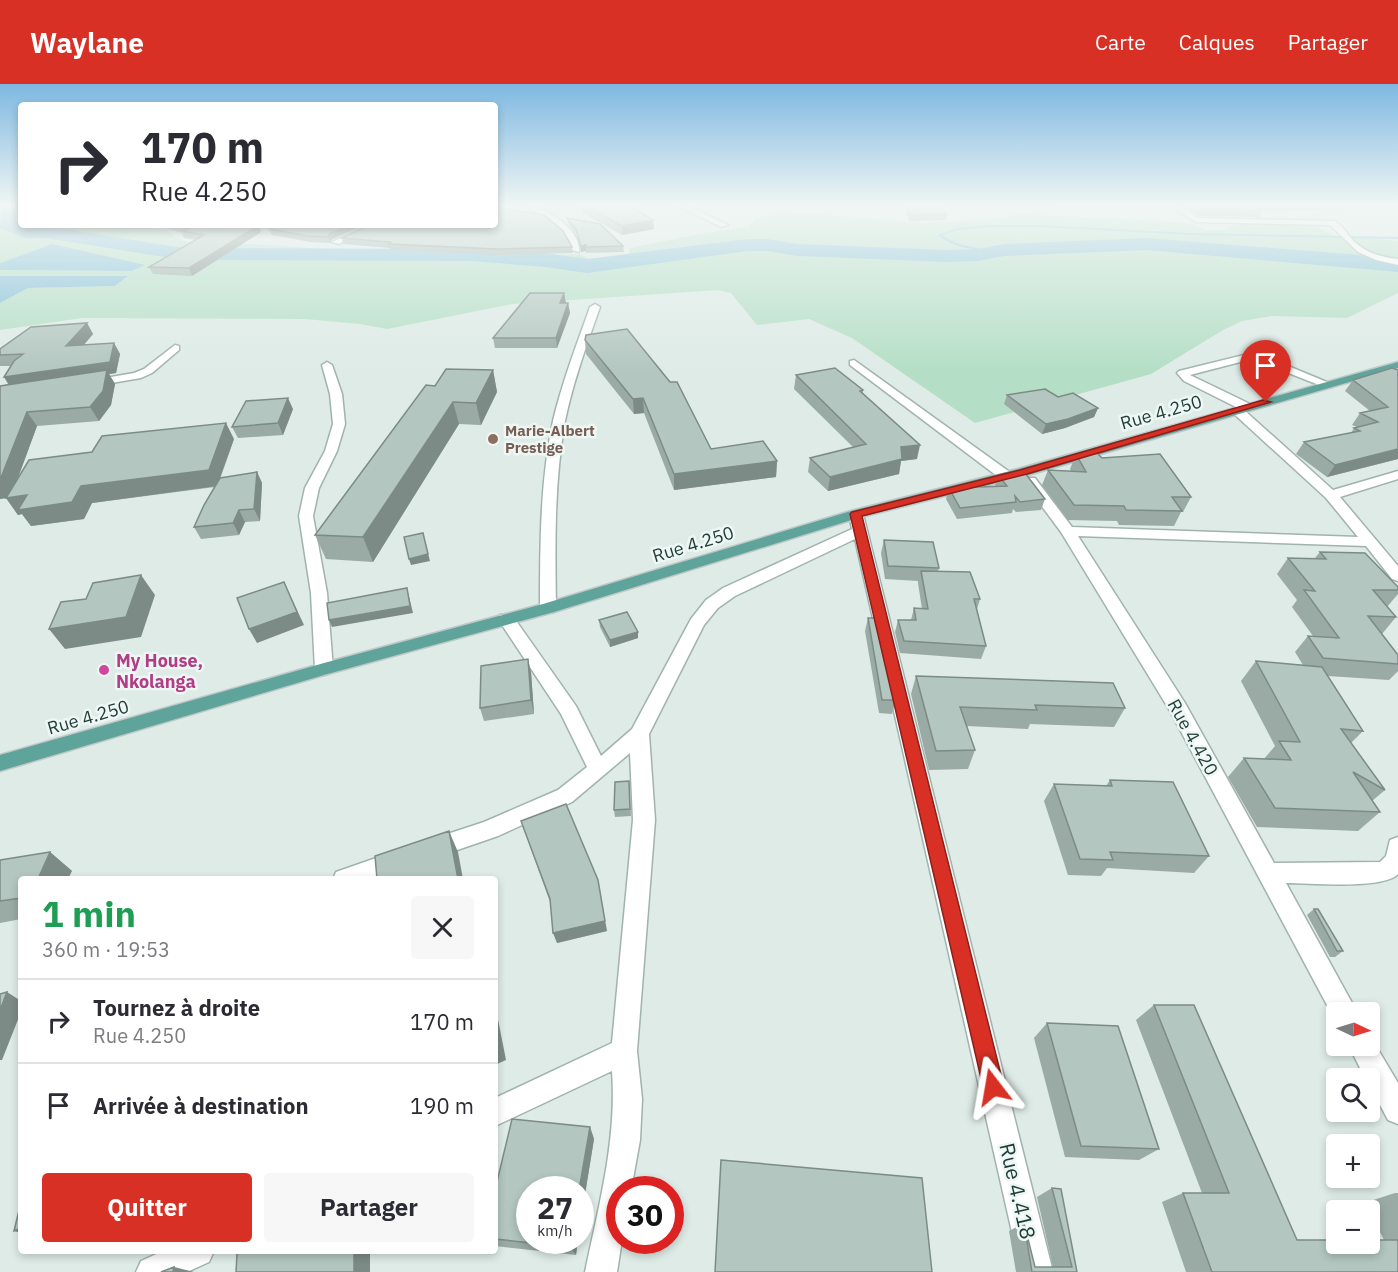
<!DOCTYPE html>
<html lang="fr">
<head>
<meta charset="utf-8">
<style>
  :root { --surface:#fff; --page:#f7f7f7; --text:#2b2b33; --muted:#7c7c81; --line:#e1e1e2; --accent:#d93025 }
  body { margin:0; font-family:"IBM Plex Sans",sans-serif; background:var(--page); color:var(--text); height:100vh; display:flex; flex-direction:column; font-size:22px; white-space:nowrap }
  * { box-sizing:border-box; margin:0 }
  p { font-size:20px; color:var(--muted) }
  .icon { flex:none; width:33px; height:33px; fill:none; stroke:currentColor; stroke-width:2; stroke-linecap:round; stroke-linejoin:round }
  .map { position:relative; flex:1; overflow:hidden }
  .side { position:absolute; left:18px; top:792px; width:480px; height:378px; display:flex; flex-direction:column; background:var(--surface); border-radius:6px; box-shadow:0 3px 9px #0003 }
  .side>* { flex:none }
  .guide { position:absolute; left:18px; top:18px; width:480px; height:126px; border-radius:6px; box-shadow:0 3px 9px #0003; background:#fff; color:var(--text); overflow:hidden }
  .needle { width:39px; rotate:94deg }
  .buttons { position:absolute; left:1326px; top:918px; display:grid; gap:12px }
  .buttons a { display:grid; place-items:center; width:54px; height:54px; border-radius:6px; background:var(--surface); box-shadow:0 3px 9px #0003; font-size:30px }
  .speed { position:absolute; left:516px; top:1092px; display:flex; gap:12px; font-size:30px; font-weight:700; text-align:center }
  .speed>* { display:grid; place-content:center; width:78px; height:78px; border-radius:50%; background:var(--surface); box-shadow:0 3px 9px #0003; line-height:1 }
  .speed small { font-size:15px; font-weight:400 }
  .speed .limit { border:9px solid #d22; background:#fff; color:#111 }
  .pin { position:absolute; display:grid; place-items:center; width:51px; height:51px; color:#fff; margin:-62px -26px; border-radius:50% 50% 50% 0; rotate:-45deg; box-shadow:0 0 6px #0007 }
  .pin .icon { rotate:45deg }
  .me { position:absolute; width:66px; margin:-33px; rotate:346deg; stroke-linejoin:round; filter:drop-shadow(0 0 4px #0008) }
  .turn { display:flex; align-items:center; gap:21px; height:126px; padding:0 24px; font-size:27px }
  .turn .icon { width:78px; height:78px; stroke-width:2.5 }
  .turn b { display:block; font-size:42px; line-height:51px }
  .round { display:grid; place-items:center; flex:none; width:63px; height:63px; border-radius:6px; background:var(--page) }
  .summary { display:flex; align-items:center; justify-content:space-between; height:102px; padding:0 24px }
  h1 { font-size:36px; font-weight:700; line-height:45px; color:#1e9e55 }
  .cta { display:flex; gap:12px; margin-top:auto; padding:12px 24px }
  .cta a { flex:1; height:69px; border-radius:6px; background:var(--accent); color:#fff; font-size:24px; font-weight:700; line-height:69px; text-align:center }
  .cta a+a { background:var(--page); color:var(--text) }
  ul { padding:0; list-style:none }
  li { display:flex; align-items:center; gap:18px; height:84px; padding:0 24px; border-top:2px solid var(--line) }
  li div { flex:1 }
  li b { display:block; font-size:22px }
  li em { font-style:normal }
  header { display:flex; align-items:center; gap:36px; box-sizing:border-box; height:84px; padding:0 30px; background:var(--accent); color:#fff }
  header strong { font-size:28px }
  nav { display:flex; gap:33px; margin-inline-start:auto; font-size:21px }
  .map>svg:first-child { display:block }
  .green { fill:#b4dec5 }
  .water { fill:#80bdd6 }
  .lines { fill:none; stroke-linecap:round; stroke-linejoin:round }
  .stream { fill:#80bdd6; fill-rule:evenodd }
  .river { fill:#80bdd6; fill-rule:evenodd }
  .minor-casing { stroke:#a1b3af; stroke-width:3 }
  .major-casing { stroke:#c0c8c7; stroke-width:3 }
  .minor { fill:#fff; fill-rule:evenodd }
  .major { fill:#5ea49b; fill-rule:evenodd }
  .wall { fill:#9aaaa5 }
  .shaded-wall { fill:#7d8b86 }
  .building { fill:#b3c6c0; stroke:#7d8b86; stroke-width:1.5 }
  .route { fill:#d93025; stroke:#8d1f18; stroke-width:1.5 }
  .education-dot { fill:#8d6e63; stroke:#eef7f4; stroke-width:2 }
  .hotel-dot { fill:#d1479c; stroke:#eef7f4; stroke-width:2 }
  .labels { text-anchor:middle; dominant-baseline:central; stroke-width:5; stroke-linejoin:round; paint-order:stroke }
  .far-education-label { font-size:15px; font-weight:bold; fill:#785e54; stroke:#eef7f4; text-anchor:start }
  .street-label { font-size:18px; fill:#1e3c38; stroke:#eef7f4 }
  .hotel-label { font-size:18px; font-weight:bold; fill:#b23c85; stroke:#eef7f4; text-anchor:start }
  .near-street-label { font-size:21px; fill:#1e3c38; stroke:#eef7f4 }
</style>
</head>
<body>
<header>
<strong>Waylane</strong>
<nav><a>Carte</a><a>Calques</a><a>Partager</a></nav>
</header>
<div class="map">
<svg width="1398" height="1188" viewBox="0 0 1398 1188">
  <rect width="100%" height="100%" fill="#deebe7"/>
  <path class="green" d="M0,122H21V141H136L166,146L178,155L198,161L254,160L421,172L430,167L518,172L580,170L589,175L628,172L630,164L704,149L750,143L755,134L776,131L818,130L922,139L997,135L1020,130L1163,137L1190,140L1206,146H1224L1233,141L1245,139L1290,141L1318,143L1333,151L1398,157V209L1347,234L1272,232L1242,237L1223,246L1151,290L975,339L852,254L809,235L757,241L731,209L718,206L512,220L387,245L360,240L305,235L82,234L0,246V219L28,204L115,202L127,193L0,192V186L132,187L52,160L0,179Z"/>
  <path class="water" d="M52,160L145,181L132,187L0,186V179Z
    M0,192H128L115,202L28,204L0,219Z"/>
  <g class="lines">
    <path class="stream" d="M989,141H1041L1191,149L1398,153V155L1191,151L1041,143H989L958,146L942,151L956,159L988,167L987,169C971,164 951,163 938,151L958,144Z"/>
    <path class="river" d="M2,122H20L16,136L21,141L46,142L183,164L472,165L545,169L587,175L748,155H768L798,160L947,166L978,165L1004,160L1146,154L1398,174V188L1146,166L1004,172L978,177L947,178L798,172L768,167H748L587,189L545,183L472,177L183,176L46,154H25L0,144Z"/>
    <g class="minor-casing">
      <path id="minor" d="M527,122C546,122 582,147 579,168L572,166C568,142 544,136 527,122Z
        M678,122H688L728,141L721,143Z
        M1171,122H1180L1198,134L1334,137C1342,141 1345,147 1351,154C1363,168 1380,173 1398,175V181L1376,176L1358,168L1330,141L1196,138Z
        M368,141H378L339,160L332,158Z
        M595,220L600,223C587,260 573,298 565,337C554,399 555,462 556,524L554,528H542L540,524C540,462 540,398 553,337C562,298 577,260 590,223Z
        M175,261L179,262V266L152,289L141,294L88,303L82,300L88,297L134,289L144,285Z
        M1248,270L1264,272L1334,301L1332,303H1324L1258,277L1248,276L1190,291L1250,320V326H1244L1333,406L1398,387V395L1340,413L1398,482V497L1392,495L1366,462L1078,452L1185,619L1274,779L1380,778L1386,772L1390,756L1398,753V790C1383,806 1309,799 1286,799L1357,928H1336V938L1170,627L1061,448L1023,397L1025,394H1035L1072,443L1358,453L1326,414L1233,329L1231,326L1236,323L1184,297L1177,289L1179,287Z
        M854,276L1011,389L1013,392L1011,395H1001L850,281V277Z
        M327,278L332,281L342,310L345,340L337,367L319,404L313,432L327,509L333,585L330,589L324,591L318,589L315,585L311,509L299,432L305,404L325,367L333,340L330,310L322,281Z
        M856,426L863,430L1053,1188H1021L855,455L735,512L718,524L704,541L649,650L655,736L637,967L642,1015L640,1056L631,1106H620V1156H622L617,1188H585C599,1121 617,1055 612,987L495,1042V1014L612,959L633,736L630,669L572,718L498,752L431,775L423,772L420,765L423,758L484,738L558,706L587,683L561,630L498,535L500,531H512L576,622L601,672L632,645L691,535L706,516L723,504L852,445L849,430Z
        M399,766L407,769L410,776L407,783L373,795H333L336,788Z
        M1370,952L1398,999V1040L1388,1036L1370,1002V994H1365L1349,962H1370Z
        M163,1167H214L209,1178L187,1188H136L141,1177Z"/>
    </g>
    <g class="major-casing">
      <path id="major" d="M1398,278V284L1028,391L861,433L554,528L324,591L0,687V671L324,579L543,520L851,427L1018,385Z"/>
    </g>
    <use href="#minor" class="minor"/>
    <use href="#major" class="major"/>
  </g>
  <path class="wall" d="M582,122H630L653,136L654,145L622,151L583,129Z
    M905,122H939L947,130L946,136L909,137Z
    M1039,122H1172L1171,125L1071,124Z
    M1184,122H1398V124L1262,127L1259,133L1199,132Z
    M567,134L623,162L624,168L586,169V167L581,168L577,151L568,140Z
    M156,141H257L261,148L192,192L153,190L149,183L196,156L184,154L182,149Z
    M267,141H363L331,156L330,159L310,158L272,151Z
    M342,154L572,163L573,169L498,171L390,166V164L343,160Z
    M564,209L565,219H568L570,229L557,264H495L493,254Z
    M87,239L93,250L84,261L114,259L120,270L116,289L109,290L115,300L111,321L99,337L37,342L17,396L234,355L220,395L257,388L262,399L260,437L245,438L239,451L201,455L194,443L215,403L92,419L84,435L31,442L22,430L18,431L6,414L0,415V302L8,300L4,293L11,282H0V265Z
    M585,256L711,365L777,377L776,393L674,406L644,329L634,330L586,270Z
    M493,286L497,308L481,341L459,340L373,478L326,475L315,451L435,302Z
    M1398,286V375L1327,393L1296,370L1304,358L1351,349L1354,344L1357,343L1352,341L1360,329L1370,327L1345,307L1353,296Z
    M796,291L863,306V310L917,375L901,377L899,390L828,407L808,388L810,374L853,363L794,305Z
    M1007,311L1058,313L1098,324L1094,333L1065,344L1042,350L1004,320Z
    M293,325L283,351L238,354L232,343Z
    M1076,370L1102,374L1191,413L1183,428H1181L1174,442L1119,441L1117,437L1068,436L1042,401L1048,386L1071,387L1070,385Z
    M998,391L1045,415L1041,426L1016,428L1013,425L1012,429L957,435L946,415L949,404L996,403L995,402Z
    M884,456L939,484L938,487L980,515L977,525L986,562L981,575L900,569L895,548L898,536H911L914,524L922,525L918,499V497L885,495L881,469Z
    M1320,468L1398,503V510L1387,523L1396,533L1382,550L1398,571V587L1389,596L1328,592L1363,647L1351,659L1385,706L1372,717L1380,728L1358,747L1257,743L1228,693L1244,674L1264,675L1275,662L1241,597L1256,577L1303,581L1295,568L1308,552H1313L1292,523L1297,516L1277,490L1288,474H1315Z
    M868,534L896,616L892,630L879,629L865,547Z
    M599,536L638,554L610,563L600,543Z
    M531,588L534,630L484,637L480,624Z
    M916,592L1125,624L1114,643L1030,640L1028,645L967,642L975,666L968,685L929,686L911,610Z
    M1110,696L1209,772L1194,789L1107,784L1101,792L1068,791L1044,717L1054,700L1106,702Z
    M629,697L631,732L615,733L614,726Z
    M521,737L607,847L557,859L550,818Z
    M50,768L72,787L21,795V835L0,839V776Z
    M1314,825L1343,867L1335,873H1330L1307,831Z
    M1154,921L1297,1156H1384L1370,1129V1126H1368L1364,1119L1395,1109H1398V1188H1186L1162,1118L1183,1109H1202L1136,936Z
    M1047,939L1159,1065L1139,1076L1065,1073L1034,954Z
    M590,1043L594,1055L580,1141V1106L578,1156L576,1171L495,1162V1106Z
    M1052,1104L1077,1188H1016L1009,1147L1024,1139L1035,1183H1053L1037,1113Z"/>
  <path class="shaded-wall" d="M653,136L654,145L622,151V142Z
    M259,141L261,148L192,192L189,184Z
    M349,141H363L331,156L330,159L328,153L329,150Z
    M586,161V167L581,168V162Z
    M564,209L566,219L561,229L560,219Z
    M568,219L570,229L557,264L556,254Z
    M87,239L93,250L73,273L66,262Z
    M114,259L120,270L116,289L109,290L115,300L111,321L99,337L90,323L12,305L4,293Z
    M493,286L497,308L481,341L476,319Z
    M288,314L293,325L283,351L278,339Z
    M643,314L644,329L634,330L633,315Z
    M453,318L459,340L373,478L363,453Z
    M1098,324L1094,333L1065,344L1042,350L1046,340Z
    M27,328L37,342L11,413L0,415V396Z
    M226,339L234,355L217,402L92,419L84,435L31,442L22,430L18,431L6,414L81,402Z
    M920,361L917,375L901,377L899,390L828,407L830,393L901,363Z
    M1398,365V375L1327,393L1335,381Z
    M777,377L776,393L674,406V390Z
    M257,388L262,399L260,437L254,425Z
    M239,426L245,438L239,451L233,439Z
    M423,449L430,477L411,481L409,475Z
    M141,491L155,511L141,553L65,565L49,545Z
    M284,498L304,541L257,559L249,545Z
    M407,504L413,529L332,543L329,536Z
    M638,548V554L610,563V556Z
    M528,575L531,588L534,630L531,616Z
    M449,747L458,768L463,795H458Z
    M50,768L72,787L68,795H38Z
    M598,796L607,847L557,859L553,849Z
    M7,908L21,917V928L2,976H0V926Z
    M495,920L506,976L495,981Z
    M590,1043L594,1055L580,1141V1106H579Z
    M21,1144V1149L14,1147Z
    M571,1156H578L576,1171L570,1163Z
    M354,1167H370V1188H354Z
    M174,1183L194,1188H173Z"/>
  <path class="building" d="M585,122H630L653,136L622,142Z
    M908,122H939L947,130L910,131Z
    M1197,122H1255L1262,126L1201,125Z
    M495,123L544,131L563,147L572,163L497,165L389,160L391,158L342,154L370,141H495Z
    M567,134L600,140L623,162L586,163V161L581,162L576,145Z
    M176,141H259L189,184L149,183L204,151L181,147L188,145Z
    M268,141H349L329,150L328,153L308,152L270,145Z
    M530,209H564L560,219H568L556,254H493Z
    M87,239L66,262L114,259L110,278L4,293L14,277L23,270L0,271V265L31,243Z
    M627,245L670,298H677L711,365L763,357L777,377L674,390L643,314L633,315L585,256L586,251Z
    M835,284L863,306L860,307L920,361L901,363L902,375L830,393L810,374L866,360L796,291Z
    M1392,284L1398,286V365L1335,381L1304,358L1360,347L1354,344L1378,338L1360,329L1388,323L1353,296Z
    M446,285L493,286L476,319L453,318L363,453L315,451L426,301L435,302Z
    M107,286L103,307L90,323L27,328L0,396V302Z
    M1045,305L1058,313L1073,309L1098,324L1068,335L1046,340L1007,311Z
    M288,314L278,339L232,343L246,317Z
    M226,339L209,386L81,402L72,418L18,426L27,411L6,414L29,376L92,368L102,352Z
    M1096,368L1102,374L1160,370L1191,413H1172L1182,427L1126,426L1124,422L1074,421L1048,386L1086,388L1076,370Z
    M257,388L254,425L239,426L233,439L194,443L204,421L220,394Z
    M1011,388L1025,389L1045,415L1020,418L1015,412L1016,418L960,424L949,404L1007,402L998,391Z
    M423,449L428,470L409,475L404,453Z
    M884,456L933,458L939,484L888,482Z
    M1320,468L1365,469L1398,503V506H1373L1396,533L1368,532L1398,571V580L1323,574L1308,552L1339,554L1304,506L1315,507L1288,474L1326,475Z
    M921,487L970,488L980,515H974L986,562L904,557L898,536H916L914,524L928,525Z
    M141,491L126,533L49,545L61,518L86,515L93,499Z
    M284,498L297,528L249,545L237,514Z
    M407,504L410,522L329,536L327,519Z
    M627,528L638,548L610,556L599,536Z
    M868,534H877L896,616H882Z
    M528,575L531,616L480,624L481,582Z
    M1256,577L1322,583L1363,647L1341,645L1385,706L1353,688L1380,728L1275,724L1244,674L1291,676L1279,657L1300,658Z
    M916,592L1113,599L1125,624L1035,621L1037,626L960,623L975,666L936,667Z
    M1110,696L1173,698L1209,772L1110,768L1113,776L1080,775L1054,700L1112,702Z
    M629,697L630,725L614,726L615,698Z
    M566,720L598,796L605,837L553,849L550,815L521,737Z
    M449,747L458,795H377L375,772Z
    M50,768L38,795H21V814L0,817V776Z
    M1314,825H1318L1343,867H1337Z
    M7,908L0,926V910Z
    M1154,921H1194L1297,1156H1336V1160H1370V1156H1398V1188H1212L1183,1109H1229Z
    M1047,939L1118,942L1159,1065L1081,1062Z
    M495,950L497,961H495Z
    M512,1035L590,1043L579,1106H530V1156H571L570,1163L495,1155V1106Z
    M721,1076L922,1094L932,1188H715Z
    M1052,1104L1061,1105L1077,1188H1032L1024,1139L1035,1183H1072Z
    M21,1118V1144L14,1147Z
    M245,1167H354V1188H236L237,1170Z
    M174,1183L173,1188H161Z"/>
  <linearGradient id="sky" x2="0" y2="1"><stop stop-color="#7eb8e1"/><stop offset="0.42" stop-color="#f0f6f4"/><stop offset="1" stop-color="#f0f6f4" stop-opacity="0"/></linearGradient>
  <rect width="1398" height="289" fill="url(#sky)"/>
  <path class="route" d="M1263,316L1271,318L1027,390L862,432L1004,1003L1000,1010L993,1013L986,1010L983,1003L850,430L852,428L1020,386Z"/>
  <circle class="education-dot" cx="493" cy="355" r="6"/>
  <circle class="hotel-dot" cx="104" cy="586" r="6"/>
  <g class="labels">
    <g class="far-education-label">
      <text x="505" y="346">Marie-Albert<tspan x="505" dy="17">Prestige</tspan></text>
    </g>
    <g class="street-label">
      <text transform="translate(1161 328) rotate(-16)">Rue 4.250</text>
      <text transform="translate(693 460) rotate(-17)">Rue 4.250</text>
      <text transform="translate(88 633) rotate(-16)">Rue 4.250</text>
      <text transform="translate(1193 653) rotate(61)">Rue 4.420</text>
    </g>
    <g class="hotel-label">
      <text x="116" y="576">My House,<tspan x="116" dy="21">Nkolanga</tspan></text>
    </g>
    <g class="near-street-label">
      <text transform="translate(1018 1107) rotate(77)">Rue 4.418</text>
    </g>
  </g>
</svg>
<div class="buttons">
<a><svg class="needle" viewBox="-14 -14 28 28"><path d="M0-13l5 13h-10z" fill="#e53935"/><path d="M0 13l5-13h-10z" fill="#7c7c81"/></svg></a>
<a><svg class="icon" aria-label="search" viewBox="0 0 24 24"><circle cx="10" cy="10" r="6"/><path d="M15 15l6 6"/></svg></a>
<a>+</a>
<a>−</a>
</div>
<div class="speed"><div>27<small>km/h</small></div><div class="limit">30</div></div>
<div class="pin" style="left:1266px;top:318px;background:#d93025"><svg class="icon" aria-label="arrive" viewBox="0 0 24 24"><path d="M6 21V4h12l-3 4 3 4H6"/></svg></div>
<svg class="me" style="left:993px;top:1003px" viewBox="-20 -20 40 40"><path d="M0-17L14 15 0 8-14 15z" fill="#d93025" stroke="#fff" stroke-width="4"/></svg>
<div class="guide">
<div class="turn"><svg class="icon" aria-label="right" viewBox="0 0 24 24"><path d="M7 20v-9h11M14 6l5 5-5 5"/></svg><div><b>170 m</b>Rue 4.250</div></div>
</div>
<section class="side">
<div class="summary"><div><h1>1 min</h1><p>360 m · 19:53</p></div><a class="round"><svg class="icon" aria-label="close" viewBox="0 0 24 24"><path d="M6 6l12 12M18 6L6 18"/></svg></a></div>
<ul>
<li><svg class="icon" aria-label="right" viewBox="0 0 24 24"><path d="M7 20v-9h11M14 6l5 5-5 5"/></svg><div><b>Tournez à droite</b><p>Rue 4.250</p></div><em>170 m</em></li>
<li><svg class="icon" aria-label="arrive" viewBox="0 0 24 24"><path d="M6 21V4h12l-3 4 3 4H6"/></svg><div><b>Arrivée à destination</b></div><em>190 m</em></li>
</ul>
<div class="cta"><a>Quitter</a><a>Partager</a></div>
</section>
</div>
</body>
</html>
